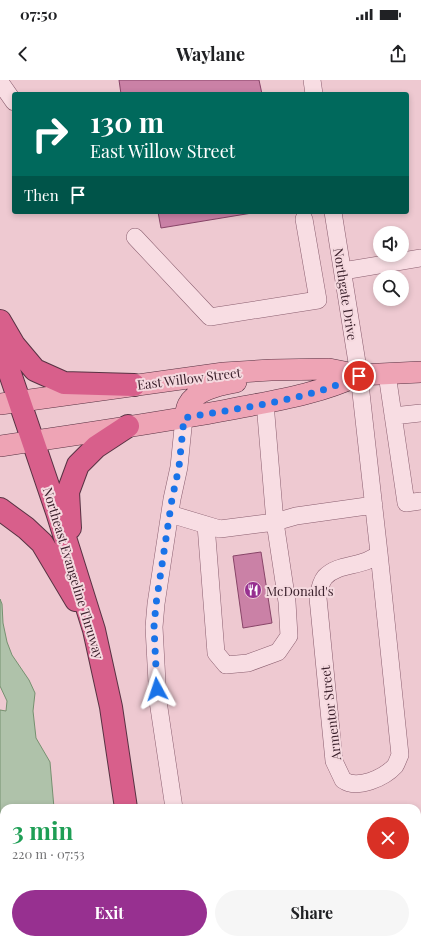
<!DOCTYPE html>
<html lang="en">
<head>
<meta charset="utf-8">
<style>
  :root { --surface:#fff; --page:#f6f6f6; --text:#202124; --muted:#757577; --accent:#973090 }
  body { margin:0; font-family:"Playfair Display",serif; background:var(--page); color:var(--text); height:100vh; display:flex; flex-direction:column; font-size:15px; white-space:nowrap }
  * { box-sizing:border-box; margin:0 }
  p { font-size:13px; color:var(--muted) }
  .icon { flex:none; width:22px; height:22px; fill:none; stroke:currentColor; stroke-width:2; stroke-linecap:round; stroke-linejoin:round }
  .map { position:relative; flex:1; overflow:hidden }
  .panel { position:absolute; left:0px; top:724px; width:421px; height:140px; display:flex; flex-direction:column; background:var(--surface); border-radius:12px 12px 0 0; box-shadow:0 2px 6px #0003 }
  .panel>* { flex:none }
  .guide { position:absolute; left:12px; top:12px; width:397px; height:122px; border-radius:4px; box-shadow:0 2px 6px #0003; background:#00695c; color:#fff; overflow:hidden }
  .tools { position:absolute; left:373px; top:146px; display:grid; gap:8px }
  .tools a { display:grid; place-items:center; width:36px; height:36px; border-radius:50%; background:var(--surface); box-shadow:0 2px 6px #0003; font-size:20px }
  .pin { position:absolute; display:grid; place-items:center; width:34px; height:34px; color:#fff; margin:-17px; border:2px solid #fff; border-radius:50%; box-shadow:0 1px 4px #0007 }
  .me { position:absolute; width:44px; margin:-22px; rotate:355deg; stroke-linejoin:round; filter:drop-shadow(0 0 3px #0008) }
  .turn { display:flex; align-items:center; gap:14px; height:84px; padding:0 12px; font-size:18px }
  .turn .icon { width:52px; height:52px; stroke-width:2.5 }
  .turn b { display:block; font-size:28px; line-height:34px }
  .then { display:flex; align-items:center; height:38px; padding:0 12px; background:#0003; gap:8px; font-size:15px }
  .round { display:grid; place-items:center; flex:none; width:42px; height:42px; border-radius:21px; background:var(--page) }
  .overview { display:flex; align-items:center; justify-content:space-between; height:68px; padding:0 12px }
  h1 { font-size:24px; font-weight:700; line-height:30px; color:#1e9e55 }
  .primary-button { display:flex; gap:8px; margin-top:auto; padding:8px 12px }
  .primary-button a { flex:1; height:46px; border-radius:24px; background:var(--accent); color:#fff; font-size:16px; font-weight:700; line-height:46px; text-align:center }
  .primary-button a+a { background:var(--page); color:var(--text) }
  .status { display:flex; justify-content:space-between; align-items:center; height:28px; padding:0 20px; background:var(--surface); direction:ltr }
  .status svg { height:11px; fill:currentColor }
  header { display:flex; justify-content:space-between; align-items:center; height:52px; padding:0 12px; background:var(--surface); font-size:18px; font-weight:700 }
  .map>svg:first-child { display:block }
  .water { fill:#afc2aa; stroke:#769170 }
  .building { fill:#ca81a6; stroke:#884568 }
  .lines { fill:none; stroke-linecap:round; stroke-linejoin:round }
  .minor-casing { stroke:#8a5e6f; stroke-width:18 }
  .major-casing { stroke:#583243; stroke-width:22 }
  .highway-casing { stroke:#583243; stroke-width:24 }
  .path { stroke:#8a5e6f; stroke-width:2.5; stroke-dasharray:3 2; stroke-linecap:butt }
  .minor { stroke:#f8dde3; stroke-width:17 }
  .major { stroke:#eea4b5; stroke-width:21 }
  .highway { stroke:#d85f8b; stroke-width:22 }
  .route { stroke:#1a73e8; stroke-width:7; stroke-dasharray:0 12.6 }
  .labels { text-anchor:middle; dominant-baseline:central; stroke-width:4; stroke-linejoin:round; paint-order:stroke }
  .street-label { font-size:13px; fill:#3b212c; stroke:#f5d9df }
  .poi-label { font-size:13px; fill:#3b212c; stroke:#f5d9df; text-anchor:start }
</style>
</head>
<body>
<div class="status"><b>07:50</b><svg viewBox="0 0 49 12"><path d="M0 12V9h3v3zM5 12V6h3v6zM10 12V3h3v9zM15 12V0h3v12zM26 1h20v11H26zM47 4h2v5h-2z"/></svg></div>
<header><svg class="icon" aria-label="back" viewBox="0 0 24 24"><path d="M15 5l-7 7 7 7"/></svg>Waylane<svg class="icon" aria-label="share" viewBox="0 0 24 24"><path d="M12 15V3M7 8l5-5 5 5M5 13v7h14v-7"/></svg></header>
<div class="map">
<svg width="421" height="864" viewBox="0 0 421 864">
  <rect width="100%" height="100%" fill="#eec9d1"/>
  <path class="water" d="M0,519L2,524L3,543L7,562L12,575L29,600L35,613L33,631L36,658L50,682L54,728H4V734H0V630L6,631L7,621L0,606Z"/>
  <path class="building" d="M119,0H259L262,14H121Z
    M158,132H252V133L161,148Z
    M261,472L272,543L243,548L233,476Z
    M1,741L4,742V767L0,766Z
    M4,774V805L0,804V780L2,781Z"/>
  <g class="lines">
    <g class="minor-casing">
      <path id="minor" d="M312,0L314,14
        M0,2L14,22
        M333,132L359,295L379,473
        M135,157L210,237L318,220L304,139
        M343,191L421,178
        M387,294L406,423L421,421
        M393,336L421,333
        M170,434L220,449L275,442L265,323
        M206,445L216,573L226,585L248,583L278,572L289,556L287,522L275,442L296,436L374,425
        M379,473L400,675C398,679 397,683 395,686C384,698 357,710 343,700L334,681L318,518C319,512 320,503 325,497C339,482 365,488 379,473Z
        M174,728L158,621L154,547L156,524L172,419L179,387L184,338
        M0,843L4,845
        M33,860L41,864
        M193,860V864
        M63,864V860"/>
    </g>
    <g class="major-casing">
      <path id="major" d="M0,324L224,293L271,290L329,289L359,295L421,292
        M184,338C186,334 186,329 188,325C196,309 221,305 236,302
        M0,366C76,355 152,344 227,330C272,321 317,315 359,295"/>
    </g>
    <g class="highway-casing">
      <path id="highway" d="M0,241L14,265L35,290L64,303L134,305
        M0,264L57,432L94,550L111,627L126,728
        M0,429L26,448L42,463L76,520
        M70,448L68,412L78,385L96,367L128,346
        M144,860V864"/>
    </g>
    <path class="path" d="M0,814L4,815"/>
    <use href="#minor" class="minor"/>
    <use href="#major" class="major"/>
    <use href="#highway" class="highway"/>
  </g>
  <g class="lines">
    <path class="route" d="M157,609L154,547L156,524L172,419L179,387L184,338C243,327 305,321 359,296"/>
  </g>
  <defs>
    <g id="restaurant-disc" transform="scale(0.9)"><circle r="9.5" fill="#973090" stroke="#f5d9df"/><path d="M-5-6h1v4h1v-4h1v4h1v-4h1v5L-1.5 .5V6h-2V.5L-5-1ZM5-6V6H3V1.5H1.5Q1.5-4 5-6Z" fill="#fff"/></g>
  </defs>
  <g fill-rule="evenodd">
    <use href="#restaurant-disc" x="253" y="510"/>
  </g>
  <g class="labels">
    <g class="street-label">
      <text transform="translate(346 214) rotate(81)">Northgate Drive</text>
      <text transform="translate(189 298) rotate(-7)">East Willow Street</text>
      <text transform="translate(74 493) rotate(73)">Northeast Evangeline Thruway</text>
      <text transform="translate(330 633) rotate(-97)">Armentor Street</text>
    </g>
    <g class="poi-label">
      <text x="266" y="510">McDonald's</text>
    </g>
  </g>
</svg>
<div class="tools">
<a><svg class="icon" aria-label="sound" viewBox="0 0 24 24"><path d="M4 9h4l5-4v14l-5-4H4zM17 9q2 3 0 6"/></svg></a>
<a><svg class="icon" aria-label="search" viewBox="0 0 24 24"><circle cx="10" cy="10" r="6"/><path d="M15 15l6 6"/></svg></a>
</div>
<div class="pin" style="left:359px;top:296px;background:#d93025"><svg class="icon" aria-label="arrive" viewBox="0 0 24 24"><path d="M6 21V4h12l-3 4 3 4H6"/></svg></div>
<svg class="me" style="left:157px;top:609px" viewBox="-20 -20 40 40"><path d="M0-17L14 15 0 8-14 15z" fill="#1a73e8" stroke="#fff" stroke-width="4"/></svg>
<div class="guide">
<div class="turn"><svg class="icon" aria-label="right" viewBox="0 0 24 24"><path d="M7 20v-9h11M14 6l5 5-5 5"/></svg><div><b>130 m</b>East Willow Street</div></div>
<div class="then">Then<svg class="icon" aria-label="arrive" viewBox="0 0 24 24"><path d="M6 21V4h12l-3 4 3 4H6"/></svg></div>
</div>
<section class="panel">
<div class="overview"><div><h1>3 min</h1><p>220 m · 07:53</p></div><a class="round" style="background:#d93025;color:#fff"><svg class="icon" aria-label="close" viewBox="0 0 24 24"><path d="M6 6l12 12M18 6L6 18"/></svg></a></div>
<div class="primary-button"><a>Exit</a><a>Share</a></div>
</section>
</div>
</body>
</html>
